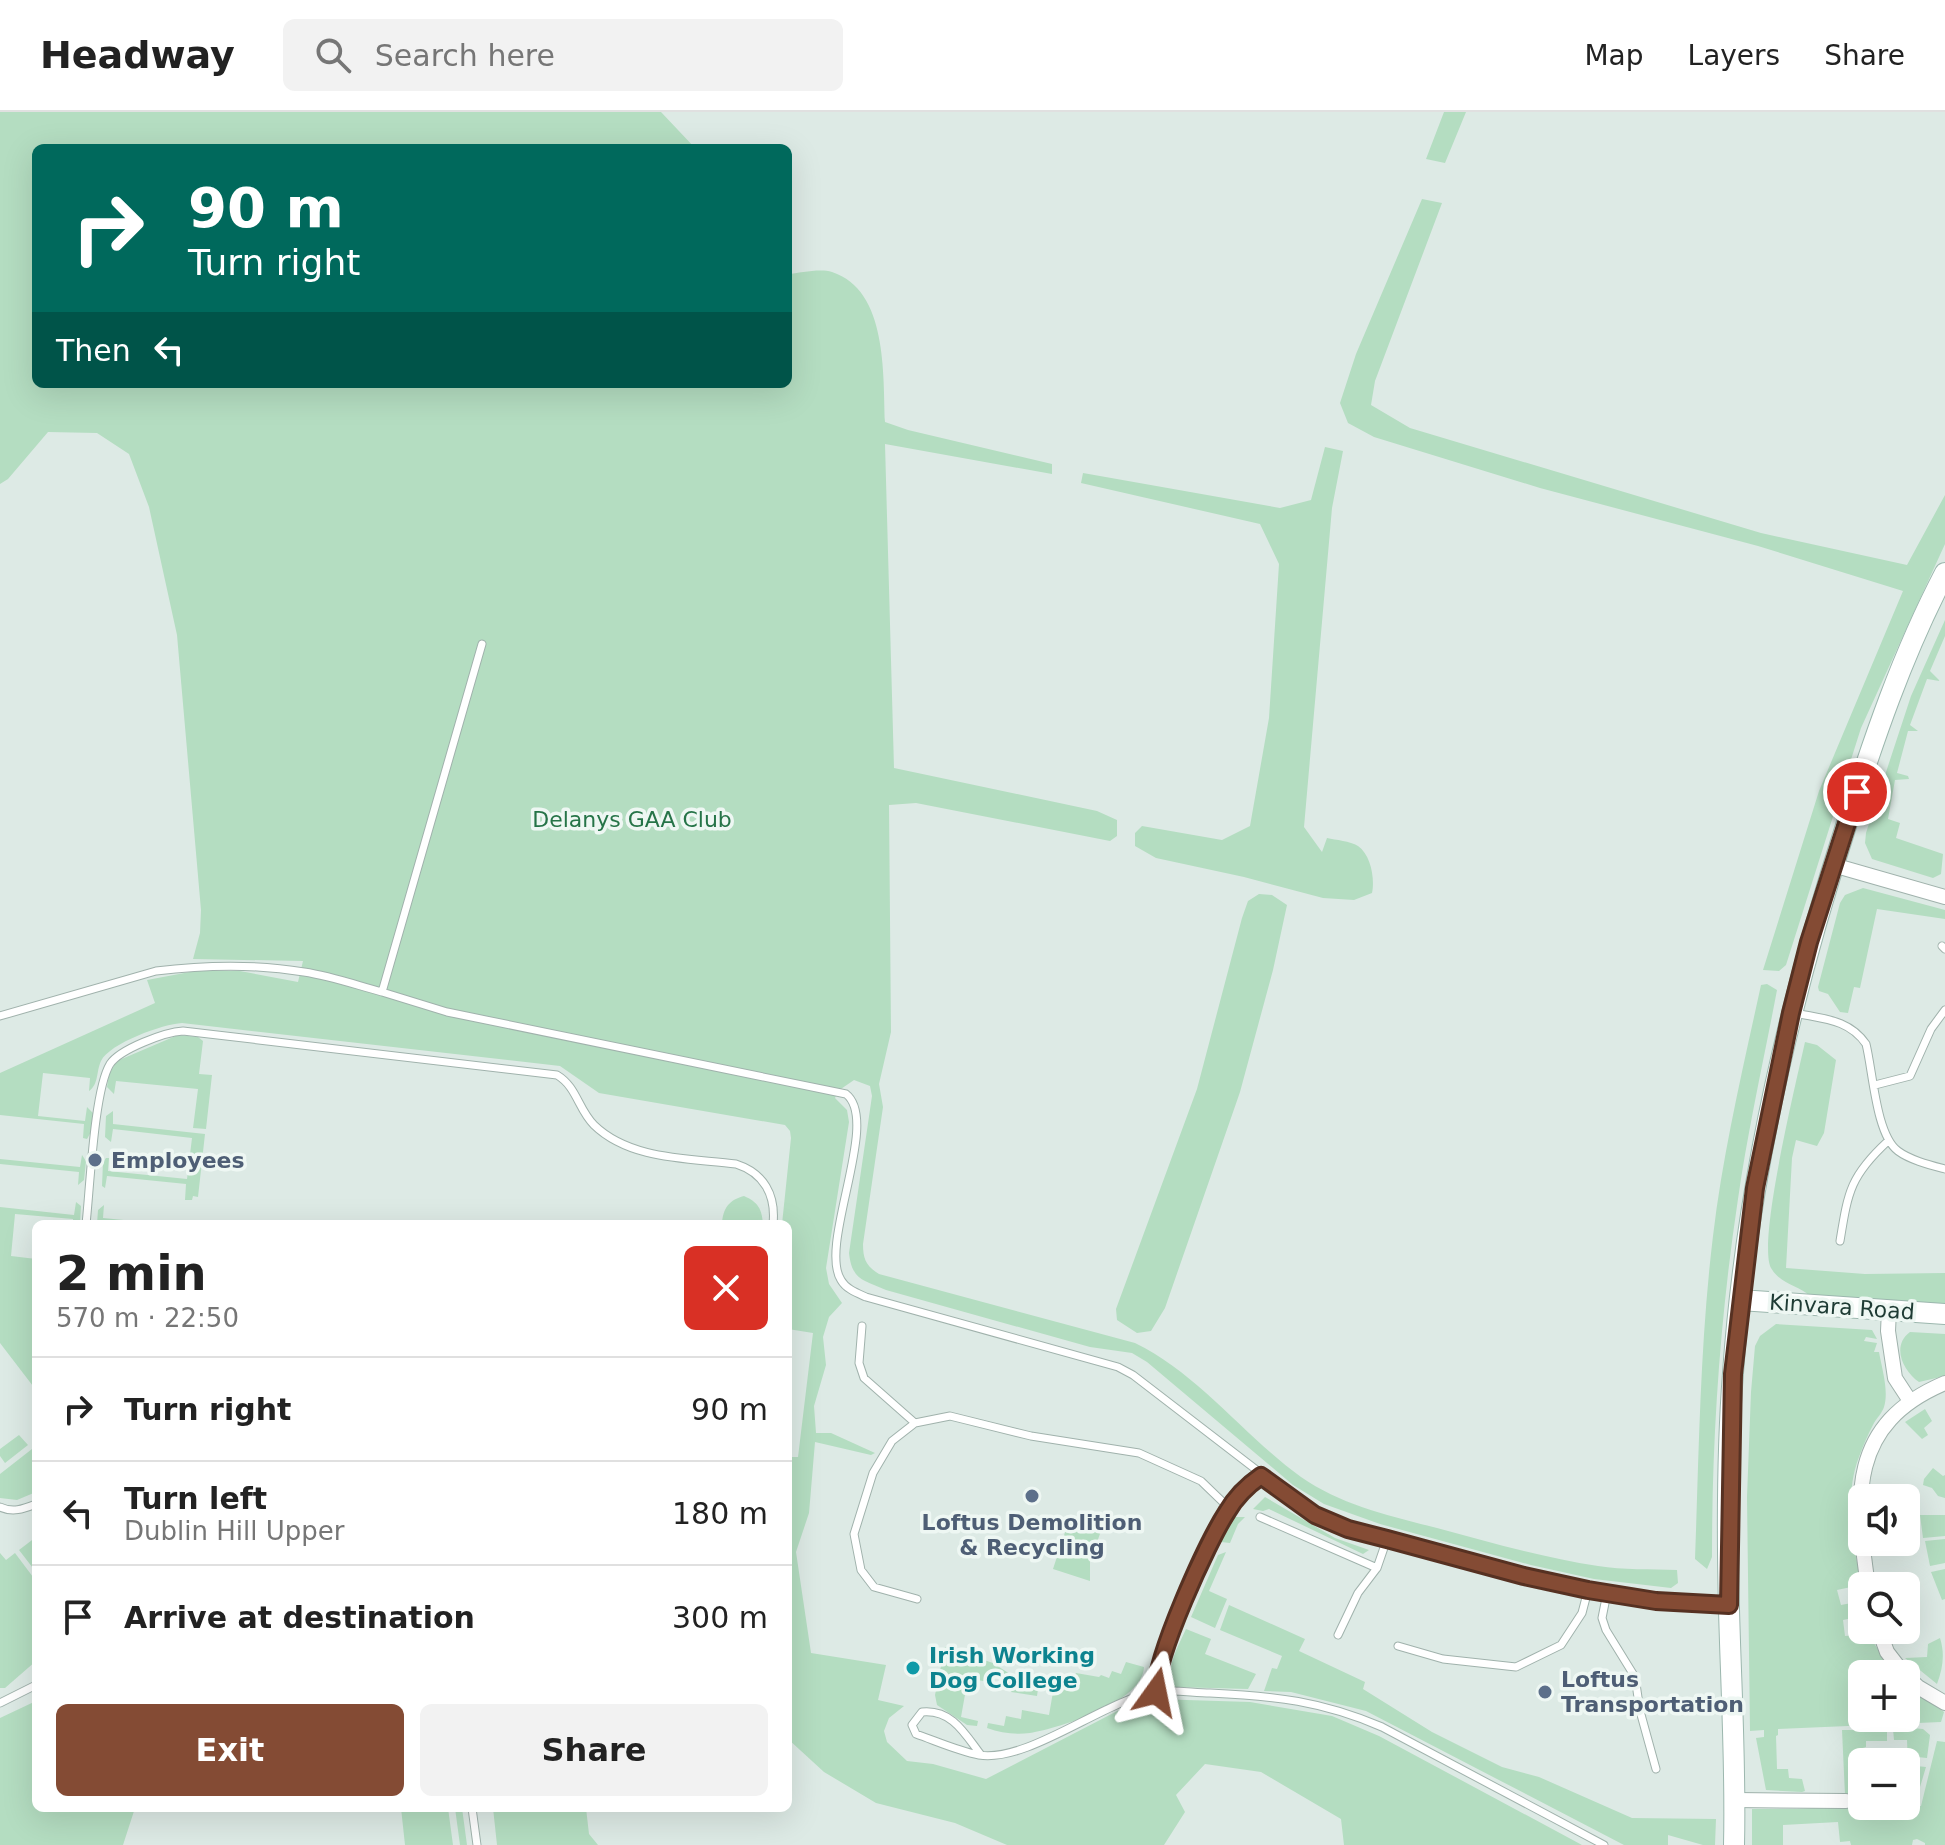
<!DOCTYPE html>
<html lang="en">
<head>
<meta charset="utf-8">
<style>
  :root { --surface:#fff; --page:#f2f2f2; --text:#222; --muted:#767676; --line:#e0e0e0; --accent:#844b34 }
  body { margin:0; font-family:"DejaVu Sans",sans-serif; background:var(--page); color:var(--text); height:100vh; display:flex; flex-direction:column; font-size:30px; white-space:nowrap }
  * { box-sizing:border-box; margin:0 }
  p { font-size:26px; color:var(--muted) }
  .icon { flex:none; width:44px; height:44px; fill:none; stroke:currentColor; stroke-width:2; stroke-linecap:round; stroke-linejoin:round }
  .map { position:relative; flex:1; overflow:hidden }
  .details { position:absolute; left:32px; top:1108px; width:760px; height:592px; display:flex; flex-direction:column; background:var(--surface); border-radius:12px; box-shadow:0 8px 32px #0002 }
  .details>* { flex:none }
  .top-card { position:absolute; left:32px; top:32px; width:760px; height:244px; border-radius:12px; box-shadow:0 8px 32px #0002; background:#00695c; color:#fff; overflow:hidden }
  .controls { position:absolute; left:1848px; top:1372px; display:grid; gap:16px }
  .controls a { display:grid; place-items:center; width:72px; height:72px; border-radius:12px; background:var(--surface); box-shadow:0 8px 32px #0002; font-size:40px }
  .pin { position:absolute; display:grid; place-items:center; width:68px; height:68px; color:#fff; margin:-34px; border:4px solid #fff; border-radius:50%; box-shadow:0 2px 8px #0007 }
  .me { position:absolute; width:88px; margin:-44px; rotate:12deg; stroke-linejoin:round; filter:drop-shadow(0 0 6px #0008) }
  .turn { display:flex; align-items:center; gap:28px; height:168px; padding:0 24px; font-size:36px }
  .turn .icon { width:104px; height:104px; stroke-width:2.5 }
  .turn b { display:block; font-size:56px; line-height:68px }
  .then { display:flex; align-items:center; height:76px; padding:0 24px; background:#0003; gap:16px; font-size:30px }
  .round { display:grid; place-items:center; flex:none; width:84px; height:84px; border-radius:12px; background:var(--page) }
  .head { display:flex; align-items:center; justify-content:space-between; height:136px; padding:0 24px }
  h1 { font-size:48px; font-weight:600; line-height:60px }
  .button { display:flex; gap:16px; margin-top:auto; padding:16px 24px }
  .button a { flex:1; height:92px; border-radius:12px; background:var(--accent); color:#fff; font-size:32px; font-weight:600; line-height:92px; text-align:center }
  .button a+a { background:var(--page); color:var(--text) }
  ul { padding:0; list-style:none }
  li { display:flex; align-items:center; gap:24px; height:104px; padding:0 24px; border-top:2px solid var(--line) }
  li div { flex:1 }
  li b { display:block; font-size:30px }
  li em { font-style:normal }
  header { display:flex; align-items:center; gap:48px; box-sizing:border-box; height:112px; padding:0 40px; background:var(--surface); border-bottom:2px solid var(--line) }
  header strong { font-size:38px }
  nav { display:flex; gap:44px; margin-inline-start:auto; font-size:28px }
  .search { width:560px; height:72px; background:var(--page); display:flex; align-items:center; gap:20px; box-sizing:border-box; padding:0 28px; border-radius:12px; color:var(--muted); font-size:30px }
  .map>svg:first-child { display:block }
  .green { fill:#b4ddc1 }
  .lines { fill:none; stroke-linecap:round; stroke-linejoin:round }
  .lane-casing { stroke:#a0b2ac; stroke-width:9 }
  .street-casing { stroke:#a0b2ac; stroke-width:16 }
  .secondary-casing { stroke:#9cb7ae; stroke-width:22 }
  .lane { stroke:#fff; stroke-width:7 }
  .street { stroke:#fff; stroke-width:14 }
  .secondary { stroke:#fff; stroke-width:20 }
  .route-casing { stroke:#563122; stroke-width:20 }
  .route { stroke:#844b34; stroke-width:14 }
  .service-dot { fill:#5c6f8a; stroke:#eef7f3; stroke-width:3 }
  .culture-dot { fill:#0f9aa8; stroke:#eef7f3; stroke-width:3 }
  .labels { text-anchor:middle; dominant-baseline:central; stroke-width:7; stroke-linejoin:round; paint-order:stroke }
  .park-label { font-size:22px; fill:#267448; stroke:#eef7f3 }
  .service-label { font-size:22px; font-weight:bold; fill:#4e5e75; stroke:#eef7f3; text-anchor:start }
  .street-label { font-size:22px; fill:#1e3b34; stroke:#eef7f3 }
  .culture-label { font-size:22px; font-weight:bold; fill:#0d838f; stroke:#eef7f3; text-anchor:start }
</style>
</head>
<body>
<header>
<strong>Headway</strong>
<div class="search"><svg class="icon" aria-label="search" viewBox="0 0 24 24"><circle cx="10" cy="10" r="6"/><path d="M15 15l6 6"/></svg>Search here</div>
<nav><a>Map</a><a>Layers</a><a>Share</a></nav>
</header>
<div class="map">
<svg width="1945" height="1733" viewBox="0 0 1945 1733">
  <rect width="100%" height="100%" fill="#ddeae5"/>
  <path class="green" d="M0,0H661L695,36H36V272H788V162C800,161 820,156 832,160C888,178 883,263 885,310L908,318L1052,352V362L885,332L894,656L1097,699L1117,708V724L1110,729L916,691L889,693L891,920L879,972L883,995L863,1132C863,1147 866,1154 879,1162L1135,1231C1199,1262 1244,1324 1301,1365C1341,1393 1390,1404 1437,1416C1490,1430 1543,1446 1598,1454C1623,1458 1651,1457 1677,1458L1678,1471L1671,1476L1594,1467L1531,1453L1380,1412L1324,1392L1293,1373L1147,1250L1132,1241L1090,1235L886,1178C863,1168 852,1168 849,1141L872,984L870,974L854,968L838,979L835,986L847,998L849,1010L826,1156L829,1172L842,1191L829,1205L823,1225L826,1253L814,1294L816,1321H831L875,1341L871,1343L815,1330L809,1401L796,1440L811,1541L886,1553L878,1588L904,1594L889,1606L884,1619L887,1630L907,1649L933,1652L986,1667L1127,1594L1155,1587L1250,1590L1332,1604L1379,1624L1582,1733H1344L1341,1707L1261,1660L1205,1652L1176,1683L1185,1700L1164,1733H1007L955,1711L876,1691L824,1660L788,1627V1355L791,1354L792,1345H798L813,1221L788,1217V1112H782L791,1026L790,1019L785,1013L599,981L560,954L182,911C163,912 110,931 101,949C96,960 99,972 89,979L90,966L43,961L38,1004L85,1009L87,995L93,1001L91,1020L87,1027L83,1026L84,1012L0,1003V961L155,891L147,868L195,859H240L298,870L303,849L193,847L200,821L201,798L177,523L149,395L129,342L97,321L48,320L8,367L0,372Z
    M1444,0H1466L1445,51L1426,47Z
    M1422,87L1442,91L1375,269L1371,293L1410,316L1761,421L1907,453L1945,383V432L1861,616L1786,853L1779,859L1763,858L1819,679L1903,479L1758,434L1540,376L1374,325L1348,311L1340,291L1356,242Z
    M1325,335L1343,339L1332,396L1304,715L1322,740L1327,726C1336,728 1350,729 1358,734C1371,743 1375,767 1372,781L1354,788L1323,786L1244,765L1156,746L1135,734V721L1142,714L1222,728L1250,714L1269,606L1279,452L1260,412L1081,371L1083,361L1280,396L1311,388Z
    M1945,508V524L1930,559L1940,569L1927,567L1910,613L1918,619H1908L1897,661L1908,664L1909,667L1895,668L1888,707L1900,711L1896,726L1943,742L1941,762L1933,766L1872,747L1865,731L1866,721L1911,584Z
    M1863,776L1945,798V807L1877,797L1860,876L1854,875L1848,901L1840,900L1828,882L1819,879L1818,875L1840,791L1845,783Z
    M1259,782L1272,783L1287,793L1273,858L1240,980L1165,1196L1151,1219L1137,1221L1117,1208L1116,1197L1197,977L1242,806L1248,789Z
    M1767,872L1777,878C1764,947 1748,1017 1738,1087C1720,1206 1712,1325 1712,1445L1707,1457L1695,1447C1699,1339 1700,1231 1713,1124C1723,1040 1743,956 1761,873Z
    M178,923L198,925L203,929L199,962L212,963L206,1017L193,1016L198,977L116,969L114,982L107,975L109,962L117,949Z
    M1805,930L1817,933L1836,948L1824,1021L1817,1034L1796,1028L1792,1046L1786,1156L1865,1162L1945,1161V1192L1810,1184C1798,1173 1781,1173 1771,1156C1757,1130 1797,967 1805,930Z
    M113,999V1012L205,1022L198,1085L193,1084L192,1088H185L186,1072L107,1064L105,1076L102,1074L103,1050L106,1046H109L108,1059L187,1067L192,1026L113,1017L111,1030L105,1025L106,1004Z
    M82,1043L86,1049L84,1068L78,1073L79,1060L0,1052V1047L80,1055Z
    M744,1084C758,1090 762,1097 763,1112H722C723,1096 729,1088 744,1084Z
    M76,1090L81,1094L80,1112H73V1107L15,1102L11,1144L36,1147V1278L0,1231V1095L74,1103Z
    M104,1093L103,1106L165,1112H97L98,1098Z
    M1776,1212L1872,1218L1877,1227L1866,1225L1864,1229L1877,1231L1874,1240H1879C1882,1257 1889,1279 1884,1295C1882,1301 1877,1306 1874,1311C1868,1322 1863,1334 1859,1345C1845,1381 1851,1427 1860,1463L1851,1475L1837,1478L1841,1493L1862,1489V1504L1843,1508L1845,1524L1868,1522L1894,1562H1862V1606H1906V1574L1944,1600L1941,1610L1778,1617V1623L1776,1624L1777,1657H1788L1789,1666L1802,1667L1805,1679L1802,1680L1766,1678L1756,1626L1764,1625V1618L1750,1619L1747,1385L1751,1280L1755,1234L1760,1224Z
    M1910,1220L1945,1222V1264L1919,1270C1903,1259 1891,1234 1910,1220Z
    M1925,1297L1932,1309L1924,1316L1928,1323L1922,1327L1905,1310Z
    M19,1323L28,1333L5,1351L0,1344V1337Z
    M32,1337L36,1341V1380L17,1388L0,1386V1362Z
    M1933,1356L1943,1364L1945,1363V1386L1938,1384L1932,1376L1923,1373L1924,1367Z
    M1265,1385L1335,1426L1369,1438L1363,1442L1269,1397L1263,1399L1253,1397Z
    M1945,1403V1424L1923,1426L1920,1403Z
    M1070,1405L1101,1419L1090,1450V1469L1053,1457Z
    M1233,1405H1245L1238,1412L1230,1431L1221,1430L1224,1420Z
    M36,1425V1460L19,1438Z
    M1945,1427V1451L1930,1454L1925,1429Z
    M1226,1440L1209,1479L1227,1487L1215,1516L1191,1505L1218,1443Z
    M0,1441L6,1448L15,1441L36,1469V1549L5,1576H0Z
    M1945,1457V1487L1942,1488L1931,1460Z
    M1229,1493L1305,1527L1299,1539L1365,1570L1363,1577L1432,1620L1502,1655L1539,1665L1632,1706L1716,1707L1715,1733H1703L1668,1723V1733H1624L1366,1599L1291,1580L1264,1579L1272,1556L1277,1557L1282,1544L1220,1518Z
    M1186,1517L1211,1527L1205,1542L1256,1562L1248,1577L1173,1575C1165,1555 1178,1535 1186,1517Z
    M1940,1526C1945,1542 1943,1556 1937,1572L1905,1546L1927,1545L1928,1532Z
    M945,1535L993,1551L1019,1568L1061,1576L1073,1569L1076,1561L1099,1565L1101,1563L1109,1566L1112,1559L1121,1562L1126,1550L1144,1555C1143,1590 1060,1616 1030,1621C1015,1623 1001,1621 987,1616L988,1611L1004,1614L1006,1604L1021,1607L1022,1598L1049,1603L1053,1580L1038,1577L1037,1584L1011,1580L1012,1576L1004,1575L1006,1564L991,1562L988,1570L968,1566L961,1605L978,1609L977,1614L967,1613L937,1593L935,1583Z
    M36,1589V1696H135L123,1733H0V1606Z
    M1912,1616L1923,1617L1930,1623L1927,1646L1917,1645L1916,1654L1926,1655L1920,1675L1909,1676L1907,1628H1894L1893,1617Z
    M1842,1618H1887V1629H1866V1635L1856,1638L1858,1647H1866V1650H1862C1862,1666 1860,1675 1845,1683Z
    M1937,1629L1945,1630V1733H1925V1731L1917,1727L1913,1728L1912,1733H1851L1850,1729L1840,1730L1838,1710L1783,1713V1733H1752V1697H1797L1847,1694L1850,1699L1921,1694Z
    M401,1696H448L453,1733H405Z
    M455,1696H462L467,1733H460Z
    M493,1696H586L589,1722L598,1733H497Z"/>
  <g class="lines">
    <g class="lane-casing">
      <path id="lane" d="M482,532L382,880L447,900L846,982C881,1009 818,1132 841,1168C846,1177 857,1181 866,1185L1118,1255L1133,1263L1315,1403L1348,1417L1524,1464L1656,1489L1728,1493
        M1942,834L1945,837
        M1795,901C1823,907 1849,907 1866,932C1873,960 1876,1023 1898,1039C1910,1048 1930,1053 1945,1057
        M0,904L156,859C205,853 256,852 304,860C331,864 356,873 382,880
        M1875,973L1910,964L1931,917L1945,898
        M86,1112C90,1077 94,978 110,952C120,937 165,920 183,919L557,963C577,975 578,997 594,1013C630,1048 688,1046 736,1052C764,1061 776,1083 773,1112
        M1840,1129C1848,1080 1850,1064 1888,1029
        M862,1214L859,1251L864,1266L915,1311
        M0,1395C13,1401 23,1397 36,1392
        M1260,1405L1377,1456
        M1607,1481L1602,1506L1606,1518L1635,1565L1640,1599L1656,1657
        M917,1487L874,1475L861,1458L854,1422L873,1361L892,1329L915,1311L950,1304L1031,1324L1139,1341L1201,1369L1229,1396
        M1338,1523L1358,1481L1377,1456L1387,1427
        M1398,1534L1443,1547L1516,1555L1561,1533L1582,1501L1588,1478
        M1156,1580C1155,1546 1207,1431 1227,1400C1235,1386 1248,1373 1261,1364
        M0,1591L36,1573
        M981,1643C965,1622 952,1597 922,1600L912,1613L916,1622C936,1629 958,1639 979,1643C1028,1651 1105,1588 1155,1580C1173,1577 1193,1581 1210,1581C1275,1584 1322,1589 1382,1615L1604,1733
        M472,1696L477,1733"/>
    </g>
    <g class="street-casing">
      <path id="street" d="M1833,753L1945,785
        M1889,1198L1888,1219L1895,1266L1910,1289
        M1868,1474C1855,1385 1848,1312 1945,1271
        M1879,1518L1887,1540L1904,1562
        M1906,1564L1918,1575L1945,1591
        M1735,1688L1846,1689"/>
    </g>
    <g class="secondary-casing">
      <path id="secondary" d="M1740,1188L1945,1202
        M1734,1733C1736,1654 1731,1576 1729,1497C1727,1419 1727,1339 1733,1261C1746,1076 1788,893 1845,717C1873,629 1902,543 1945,461"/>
    </g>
    <use href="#lane" class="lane"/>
    <use href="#street" class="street"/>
    <use href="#secondary" class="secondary"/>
  </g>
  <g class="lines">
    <g class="route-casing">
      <path id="route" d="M1156,1580C1155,1545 1207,1431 1227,1400C1235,1386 1248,1373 1261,1364L1315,1403L1348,1417L1387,1427L1524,1464L1588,1478L1656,1489L1729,1493L1733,1262L1755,1076L1791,901L1809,830L1857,680"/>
    </g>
    <use href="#route" class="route"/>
  </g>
  <g class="service-dot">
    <circle cx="95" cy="1048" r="8"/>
    <circle cx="1032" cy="1384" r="8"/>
    <circle cx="1545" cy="1580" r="8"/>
  </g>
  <circle class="culture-dot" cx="913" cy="1556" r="8"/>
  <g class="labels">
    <g class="park-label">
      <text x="632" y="707">Delanys GAA Club</text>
    </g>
    <g class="service-label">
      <text x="111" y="1048">Employees</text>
      <text x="1032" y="1410" text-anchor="middle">Loftus Demolition<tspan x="1032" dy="25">&amp; Recycling</tspan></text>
      <text x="1561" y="1567">Loftus<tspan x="1561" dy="25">Transportation</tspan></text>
    </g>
    <g class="street-label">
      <text transform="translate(1842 1195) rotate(4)">Kinvara Road</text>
    </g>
    <g class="culture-label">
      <text x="929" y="1543">Irish Working<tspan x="929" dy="25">Dog College</tspan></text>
    </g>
  </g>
</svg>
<div class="controls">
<a><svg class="icon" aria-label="sound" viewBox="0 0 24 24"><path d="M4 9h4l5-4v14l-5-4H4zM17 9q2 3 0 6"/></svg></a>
<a><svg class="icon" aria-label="search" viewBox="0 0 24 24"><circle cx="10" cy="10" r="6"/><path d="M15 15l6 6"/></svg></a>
<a>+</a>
<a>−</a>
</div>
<div class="pin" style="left:1857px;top:680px;background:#d93025"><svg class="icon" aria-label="arrive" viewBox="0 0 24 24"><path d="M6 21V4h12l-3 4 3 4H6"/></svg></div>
<svg class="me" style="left:1156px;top:1580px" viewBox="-20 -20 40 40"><path d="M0-17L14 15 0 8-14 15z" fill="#844b34" stroke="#fff" stroke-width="4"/></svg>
<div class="top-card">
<div class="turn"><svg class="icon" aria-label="right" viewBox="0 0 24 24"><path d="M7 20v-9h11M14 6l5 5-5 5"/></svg><div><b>90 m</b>Turn right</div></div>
<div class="then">Then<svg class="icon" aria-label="left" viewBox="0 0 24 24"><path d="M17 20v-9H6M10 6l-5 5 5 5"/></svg></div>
</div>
<section class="details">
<div class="head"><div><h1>2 min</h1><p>570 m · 22:50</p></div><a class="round" style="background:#d93025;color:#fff"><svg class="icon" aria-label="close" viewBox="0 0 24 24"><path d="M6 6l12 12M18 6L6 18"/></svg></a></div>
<ul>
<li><svg class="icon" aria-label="right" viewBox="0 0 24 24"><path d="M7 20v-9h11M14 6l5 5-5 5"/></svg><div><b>Turn right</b></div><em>90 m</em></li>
<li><svg class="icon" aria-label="left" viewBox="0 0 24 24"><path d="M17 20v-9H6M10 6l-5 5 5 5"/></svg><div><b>Turn left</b><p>Dublin Hill Upper</p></div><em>180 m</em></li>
<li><svg class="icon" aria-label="arrive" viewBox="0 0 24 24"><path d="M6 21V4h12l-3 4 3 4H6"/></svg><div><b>Arrive at destination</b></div><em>300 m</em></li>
</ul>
<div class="button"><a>Exit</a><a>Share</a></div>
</section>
</div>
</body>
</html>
